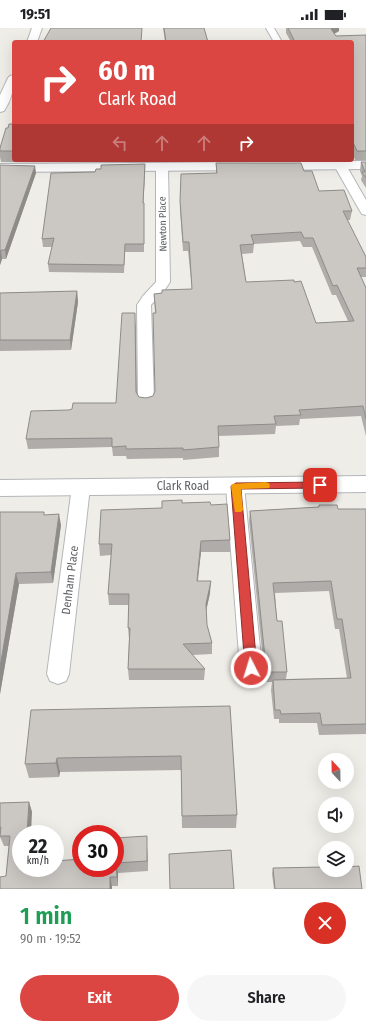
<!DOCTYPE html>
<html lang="en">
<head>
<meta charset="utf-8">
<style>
  :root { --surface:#fff; --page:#f6f6f6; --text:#202124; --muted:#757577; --accent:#db4642 }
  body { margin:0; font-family:"Fira Sans Condensed",sans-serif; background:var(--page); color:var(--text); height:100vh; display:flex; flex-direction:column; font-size:15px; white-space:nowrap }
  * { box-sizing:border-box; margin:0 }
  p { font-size:13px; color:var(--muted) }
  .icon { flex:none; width:22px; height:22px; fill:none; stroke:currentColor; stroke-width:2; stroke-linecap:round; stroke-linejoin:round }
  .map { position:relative; height:861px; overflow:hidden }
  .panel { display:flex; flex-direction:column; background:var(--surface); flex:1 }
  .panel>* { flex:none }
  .top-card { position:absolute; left:12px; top:12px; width:342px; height:122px; border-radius:4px; box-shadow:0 4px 16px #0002; background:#db4642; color:#fff; overflow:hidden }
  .needle { width:26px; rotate:338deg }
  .tools { position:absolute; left:318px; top:725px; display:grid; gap:8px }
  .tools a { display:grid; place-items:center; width:36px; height:36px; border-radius:50%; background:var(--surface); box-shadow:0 4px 16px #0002; font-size:20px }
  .speed { position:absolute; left:12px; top:797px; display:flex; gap:8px; font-size:20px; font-weight:700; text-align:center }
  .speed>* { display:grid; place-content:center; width:52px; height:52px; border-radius:50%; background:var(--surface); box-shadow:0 4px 16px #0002; line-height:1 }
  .speed small { font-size:10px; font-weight:400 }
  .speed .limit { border:6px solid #d22; background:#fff; color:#111 }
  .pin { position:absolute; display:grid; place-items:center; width:34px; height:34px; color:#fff; margin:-17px; border-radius:8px; box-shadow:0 2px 6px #0006 }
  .me { position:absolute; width:44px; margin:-22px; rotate:355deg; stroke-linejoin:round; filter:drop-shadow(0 0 3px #0008) }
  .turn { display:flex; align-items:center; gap:14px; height:84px; padding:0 20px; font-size:18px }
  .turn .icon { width:52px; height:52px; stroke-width:2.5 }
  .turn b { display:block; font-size:28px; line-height:34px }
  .lanes { display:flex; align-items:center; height:38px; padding:0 20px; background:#0003; justify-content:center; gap:20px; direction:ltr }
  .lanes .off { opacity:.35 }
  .round { display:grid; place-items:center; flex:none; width:42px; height:42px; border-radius:21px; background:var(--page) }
  .headline { display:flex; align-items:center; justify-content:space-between; height:68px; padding:0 20px }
  h1 { font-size:24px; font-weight:600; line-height:30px; color:#1e9e55 }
  .button { display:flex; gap:8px; margin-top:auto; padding:8px 20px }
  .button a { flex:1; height:46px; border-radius:24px; background:var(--accent); color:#fff; font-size:16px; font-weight:600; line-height:46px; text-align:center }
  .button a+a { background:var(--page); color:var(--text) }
  .status { display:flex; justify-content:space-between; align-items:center; height:28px; padding:0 20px; background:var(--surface); direction:ltr }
  .status svg { height:11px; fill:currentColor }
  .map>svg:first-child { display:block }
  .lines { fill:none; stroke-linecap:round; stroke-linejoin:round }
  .street-casing { stroke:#b4b7ba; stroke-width:2 }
  .secondary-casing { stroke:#b3b6ba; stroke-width:2 }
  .street { fill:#fff; fill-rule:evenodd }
  .secondary { fill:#fff; fill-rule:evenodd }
  .wall { fill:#afaca9; fill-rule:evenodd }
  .shaded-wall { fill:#8e8c89 }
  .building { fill:#cbc8c4; stroke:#8e8c89; fill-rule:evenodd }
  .route { fill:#db4642; stroke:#8e2e2b }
  .slow { fill:#f59e0b }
  .labels { text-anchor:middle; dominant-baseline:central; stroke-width:4; stroke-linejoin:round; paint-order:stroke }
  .far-street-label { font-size:10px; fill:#5f6266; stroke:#fff }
  .street-label { font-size:12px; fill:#5f6266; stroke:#fff }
</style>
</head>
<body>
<div class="status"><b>19:51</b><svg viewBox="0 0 49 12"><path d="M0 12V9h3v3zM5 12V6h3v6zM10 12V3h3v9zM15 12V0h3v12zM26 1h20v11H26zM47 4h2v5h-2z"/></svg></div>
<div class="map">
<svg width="366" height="861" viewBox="0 0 366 861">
  <rect width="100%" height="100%" fill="#efede7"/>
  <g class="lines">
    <g class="street-casing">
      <path id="street" d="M266,0H274L282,14H274Z
        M331,132H343L366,172V187L362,186L360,183Z
        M162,135L166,136L168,138L170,254L164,263L151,277L154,373L152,377L146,378L140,377L138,373L137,277L143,268L156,254V138L158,136Z
        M235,451L242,453L244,458L262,640L259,647L251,650L243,647L240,640L226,458L228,453Z
        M81,452L88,454L90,459L69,646L66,653L58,656L50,653L47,646L72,459L74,454Z"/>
    </g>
    <g class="secondary-casing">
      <path id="secondary" d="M32,0H42L37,14H27Z
        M14,47C14,60 12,71 4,83L0,84V67L8,50L10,48Z
        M366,133V141L0,144V136Z
        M366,448V464L0,468V452Z"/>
    </g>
    <use href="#street" class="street"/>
    <use href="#secondary" class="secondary"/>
  </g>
  <path class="wall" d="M163,0H204L208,14H165Z
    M286,0H339V3L334,6L336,8L366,7V132H355L352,123V14H291L286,5Z
    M14,96V132H40V134H1L0,129V120L8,100Z
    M102,132H146V133L102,134Z
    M214,132H297L214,133Z
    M361,134H366V160L361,152L362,148L360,143Z
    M216,135L304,143L319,163L352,183L350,192H347L366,229V249H361L366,260V408L361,388L300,391L299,397L276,398L275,406L218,408L219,419V429L183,432V430L127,431L126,428H113L112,419L28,421L26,411L69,382L116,375L136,294L137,365L139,369L146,370L153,368L155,363V285L154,266L192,261L188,223H183L180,181V173L216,146ZM300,213L303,219H312L332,267H336L348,293L316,295L246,254L242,226L253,225L254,216Z
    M145,136V144L143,175L144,183V224H125L124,245L49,244L48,236L52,219H43L42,211L95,144L101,141Z
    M0,137L36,145L6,231H2L0,237Z
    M77,263L78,274L71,322L0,323V265Z
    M182,475L211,477L230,512V524H201L198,553L210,565L206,583L207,597L212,615V626L192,627L205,641L204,652H129L128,641L129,611L128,600L129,577H109L108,566L111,527L100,528L99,516L162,480Z
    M319,477L338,481H366V706L319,707L317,695H279V691H274L271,662L272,654H259V649L260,639L263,633L249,493L250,483L318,479ZM329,563L335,601H339L347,650L286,651L287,644L277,593L275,565Z
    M0,484L45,487L61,497L53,555L19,556L0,666Z
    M230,678L237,787L236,800H182L181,742L60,744L59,749L29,750L25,736Z
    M29,774L32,784L21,840H115V810L147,818L148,843L118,845V858H112V861H0L6,848L9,818H4L0,809V775Z
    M273,840L362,861H274L272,846Z"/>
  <path class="shaded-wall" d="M333,0H339V3L330,8L331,1Z
    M145,136V144L143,183V175Z
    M35,138L36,145L6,231L5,222Z
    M1,222L2,231L0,237V225Z
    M77,263L78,274L71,322L70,312Z
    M59,486L61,497L53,555L51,544Z
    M201,513V524L196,564L197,553Z
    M16,545L19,556L0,666V639Z
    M211,553L210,565L205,588L206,576Z
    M57,730L60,744L59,749L56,735Z
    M29,774L32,784L31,806H27Z
    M147,808V818L148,843L147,833Z
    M116,835L118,845V858L117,849Z
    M110,849L112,858V861H110Z"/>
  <path class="building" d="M51,0H142L141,14H43Z
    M164,0H204L208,14H166Z
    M288,0H333L331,1L336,8L366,7V123H357L352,112V14H295Z
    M9,96H14V123H0V120L6,100H8Z
    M361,134H366V150L362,144H365Z
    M216,135H301L304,143H312L319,163L344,162L352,183H343L366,229V240H357L366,260V391L363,378L299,382L301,387L274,388L276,396L218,398L219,419L183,422V420L126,421V418L112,419V410L26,411L31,383L69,382L72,381L73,375H116L122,285H135L136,364L139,369L146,370L153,368L155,363L153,285H156L154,266L162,265V262L192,261L189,214H183L180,173L181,146L217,145ZM301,204L304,210H313L333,258L337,257L354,293L316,295L301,253L294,254V252L246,254L240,217L254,216L251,207Z
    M145,136L143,175H144V216H125L124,237L48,236L54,210L42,211L51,145L95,144L96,141H101V137Z
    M0,137L35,138L5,222H1L0,225Z
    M77,263L70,312H0V265Z
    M182,472V475L210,474L211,477L227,476L230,512L201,513L197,553H211L206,576L207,597L212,615L183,616L205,641H128L130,600H128L129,566H108L112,516H99L101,482L162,480V473Z
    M319,477H337L338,481H366V696L322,697L320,685L281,686L280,682H275L273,652L351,650L342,591H337L331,553L273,555L277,593H282L287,644H260V639L265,630L250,483L319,479Z
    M0,484H44V487L59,486L51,544L16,545L0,639Z
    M230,678L237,787L182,788L181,728L57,730L56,735L25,736L31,682Z
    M29,774L27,806H21V840H55V833L81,831V840H115V810L147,808V833L116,835L117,849H110V861H0V849L6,848L10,808H0L1,799H0V775Z
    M231,822L234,861H170L169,826Z
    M359,838L362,861H275L273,840L325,839V842H347V839Z"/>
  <path class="route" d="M320,454L325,457L320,460L241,461L257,640L255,644L251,646L247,644L245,640L231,458L236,455Z"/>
  <path class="slow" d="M265,454L269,455L270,458L269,460L241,461L243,482L241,484H235L231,458L232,456Z"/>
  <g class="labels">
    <g class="far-street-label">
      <text transform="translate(163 196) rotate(-91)">Newton Place</text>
    </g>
    <g class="street-label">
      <text x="183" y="458">Clark Road</text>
      <text transform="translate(70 552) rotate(-83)">Denham Place</text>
    </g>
  </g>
</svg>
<div class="tools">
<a><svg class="needle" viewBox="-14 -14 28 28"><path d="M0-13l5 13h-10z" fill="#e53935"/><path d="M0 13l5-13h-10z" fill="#757577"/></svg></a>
<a><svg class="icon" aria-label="sound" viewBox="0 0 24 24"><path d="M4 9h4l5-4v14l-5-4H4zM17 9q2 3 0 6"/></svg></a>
<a><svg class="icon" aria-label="layers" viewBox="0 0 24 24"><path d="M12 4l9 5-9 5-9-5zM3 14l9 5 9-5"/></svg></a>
</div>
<div class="speed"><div>22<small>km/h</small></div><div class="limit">30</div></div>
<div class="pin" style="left:320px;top:457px;background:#d93025"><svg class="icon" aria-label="arrive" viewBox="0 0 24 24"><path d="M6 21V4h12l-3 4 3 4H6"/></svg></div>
<svg class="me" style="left:251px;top:640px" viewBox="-20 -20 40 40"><circle r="17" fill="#db4642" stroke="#fff" stroke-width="3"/><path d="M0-11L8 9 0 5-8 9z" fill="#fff"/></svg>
<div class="top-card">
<div class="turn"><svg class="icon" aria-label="right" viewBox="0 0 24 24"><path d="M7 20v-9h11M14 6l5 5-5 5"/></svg><div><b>60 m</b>Clark Road</div></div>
<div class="lanes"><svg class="icon off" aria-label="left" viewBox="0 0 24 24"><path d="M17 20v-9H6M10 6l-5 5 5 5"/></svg><svg class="icon off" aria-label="ahead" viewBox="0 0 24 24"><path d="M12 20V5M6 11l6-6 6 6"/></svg><svg class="icon off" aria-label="ahead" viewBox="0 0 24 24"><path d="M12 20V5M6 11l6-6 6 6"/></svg><svg class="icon" aria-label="right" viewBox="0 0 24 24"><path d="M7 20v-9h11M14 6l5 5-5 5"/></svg></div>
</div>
</div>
<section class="panel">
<div class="headline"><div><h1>1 min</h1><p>90 m · 19:52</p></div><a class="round" style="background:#d93025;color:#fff"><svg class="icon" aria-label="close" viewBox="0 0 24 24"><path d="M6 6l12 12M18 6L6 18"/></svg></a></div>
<div class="button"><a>Exit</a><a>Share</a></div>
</section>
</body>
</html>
